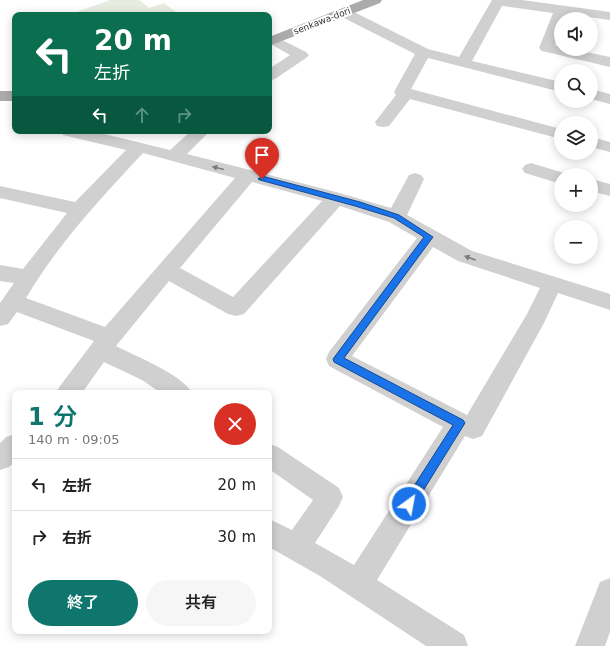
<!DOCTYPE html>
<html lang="ja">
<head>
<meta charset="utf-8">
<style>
  :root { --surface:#fff; --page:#f6f6f6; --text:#222; --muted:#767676; --line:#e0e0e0; --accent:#0f766e }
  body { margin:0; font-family:"DejaVu Sans","Noto Sans JP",sans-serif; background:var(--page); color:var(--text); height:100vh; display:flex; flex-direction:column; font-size:15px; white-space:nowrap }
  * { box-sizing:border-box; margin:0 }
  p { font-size:13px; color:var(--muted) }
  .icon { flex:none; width:22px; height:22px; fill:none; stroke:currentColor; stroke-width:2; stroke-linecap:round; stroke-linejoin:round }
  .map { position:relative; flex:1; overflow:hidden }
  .details { position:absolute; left:12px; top:390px; width:260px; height:244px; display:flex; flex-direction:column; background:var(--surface); border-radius:8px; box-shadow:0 2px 10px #0003 }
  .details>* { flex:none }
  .top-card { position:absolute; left:12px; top:12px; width:260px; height:122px; border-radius:8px; box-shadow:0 2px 10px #0003; background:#0b6e4f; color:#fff; overflow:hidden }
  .controls { position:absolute; left:554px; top:12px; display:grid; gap:8px }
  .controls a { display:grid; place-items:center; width:44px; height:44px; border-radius:50%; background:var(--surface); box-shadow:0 2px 10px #0003; font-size:20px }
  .pin { position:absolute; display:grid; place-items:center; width:34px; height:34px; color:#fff; margin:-41px -17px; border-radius:50% 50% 50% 0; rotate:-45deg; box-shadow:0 0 4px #0007 }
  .pin .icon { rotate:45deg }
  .me { position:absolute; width:44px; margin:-22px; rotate:32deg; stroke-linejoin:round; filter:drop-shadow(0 0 3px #0008) }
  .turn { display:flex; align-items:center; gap:14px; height:84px; padding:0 16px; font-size:18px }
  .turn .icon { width:52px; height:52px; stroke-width:2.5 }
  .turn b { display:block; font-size:28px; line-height:34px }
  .lanes { display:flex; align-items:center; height:38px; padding:0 16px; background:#0003; justify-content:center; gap:20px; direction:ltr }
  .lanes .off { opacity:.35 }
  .round { display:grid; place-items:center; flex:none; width:42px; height:42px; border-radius:21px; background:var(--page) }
  .headline { display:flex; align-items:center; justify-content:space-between; height:68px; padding:0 16px }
  h1 { font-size:24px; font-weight:600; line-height:30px; color:var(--accent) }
  .cta { display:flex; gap:8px; margin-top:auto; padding:8px 16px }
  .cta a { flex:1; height:46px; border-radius:24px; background:var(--accent); color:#fff; font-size:16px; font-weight:600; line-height:46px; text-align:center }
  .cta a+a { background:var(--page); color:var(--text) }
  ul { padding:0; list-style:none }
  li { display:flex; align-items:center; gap:12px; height:52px; padding:0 16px; border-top:1px solid var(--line) }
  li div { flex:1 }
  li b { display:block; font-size:15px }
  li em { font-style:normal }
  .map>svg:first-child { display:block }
  .green { fill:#e6ecdf }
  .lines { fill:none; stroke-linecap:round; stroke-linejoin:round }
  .minor { fill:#d0d0d0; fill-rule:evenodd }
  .major { fill:#ababab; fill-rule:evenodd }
  .oneway { fill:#7a7a7a }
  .route { fill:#1a73e8; stroke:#114b97 }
  .labels { text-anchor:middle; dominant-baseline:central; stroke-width:4; stroke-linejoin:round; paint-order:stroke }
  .far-street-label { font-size:9px; fill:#333; stroke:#fff }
</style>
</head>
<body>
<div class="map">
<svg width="610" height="646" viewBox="0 0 610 646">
  <rect width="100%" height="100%" fill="#fff"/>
  <path class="green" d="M110,0H139L149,8L164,3L180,15H68Z"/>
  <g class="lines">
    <path class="minor" d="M492,0H522L610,12V20L566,14L565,19H561V29L555,45L561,47V49H572L610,57V67L542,51L539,48L553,13L502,6L472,61L561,82V92L428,58L411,89L561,129V139L410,99L389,126L383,127L377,126L375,122L396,95L394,92L415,54L340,16L338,13L340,10L345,9L350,10L428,49L459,57Z
      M274,36L306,52L309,55L306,58L275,79L269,81V69L290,55L269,43V37Z
      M591,89L610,94V104L591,99Z
      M60,131H92L170,150L191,131H210L187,154L336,192L391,208L409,175L415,173L421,175L424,179L407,215L472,251L610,294V310L558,293L544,323L482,436L473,439L465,436L377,580L464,635L468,646H426L320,576L269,547V519L292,530L313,500L269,469V444L278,447L339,488L343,497L339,506L315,543L354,565L443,427L329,366L326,359L329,352L417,238L389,222L340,206L244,314L236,316L228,314L169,281L116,346C135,356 182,374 192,393H161L142,380L104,362L82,393H56L60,386L94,341L17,312L8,324L0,326V303L14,283L0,281V265L23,269L67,213L0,198V186L75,202L126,150L63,135ZM143,153L235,178L105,327L26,298C58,244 100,199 143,153ZM252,182L322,201L233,297L180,268ZM433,247L458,261L540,288L527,314L467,415L352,356Z
      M591,137L610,142V152L591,147Z
      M531,163L567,174L568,175H561V184L525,173L522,169L525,165Z
      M591,179L610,184V196L591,191Z
      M15,434V461L9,467L0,470V443L6,437Z
      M610,578V632L605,646H575L600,582Z"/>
    <path class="major" d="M363,0H382L380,3L269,46V37Z
      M0,91H15V101H0Z"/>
  </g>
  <defs><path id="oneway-solid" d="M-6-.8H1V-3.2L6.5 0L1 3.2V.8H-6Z"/></defs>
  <g class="oneway">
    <use href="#oneway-solid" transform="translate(218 168) rotate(-166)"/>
    <use href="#oneway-solid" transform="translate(470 258) rotate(-160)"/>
  </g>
  <path class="route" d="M262,176L360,202L399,215L433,237L344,358L463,420L465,423L413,507L409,509L405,507L404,504L405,500L453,425L334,362L333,359L424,237L394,218L355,206L260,180L258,179Z"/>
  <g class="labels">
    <g class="far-street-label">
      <text transform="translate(322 21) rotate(-21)">senkawa-dori</text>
    </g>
  </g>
</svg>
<div class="controls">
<a><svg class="icon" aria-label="sound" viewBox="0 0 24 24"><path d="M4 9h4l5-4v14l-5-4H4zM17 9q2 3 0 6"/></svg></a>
<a><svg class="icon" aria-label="search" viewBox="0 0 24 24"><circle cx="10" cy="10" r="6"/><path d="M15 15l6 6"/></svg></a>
<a><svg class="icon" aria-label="layers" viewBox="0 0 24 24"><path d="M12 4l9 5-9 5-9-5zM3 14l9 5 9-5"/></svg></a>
<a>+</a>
<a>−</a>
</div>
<div class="pin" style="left:262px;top:179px;background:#d93025"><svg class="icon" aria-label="arrive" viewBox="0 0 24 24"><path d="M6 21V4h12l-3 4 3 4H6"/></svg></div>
<svg class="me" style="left:409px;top:504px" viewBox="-20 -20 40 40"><circle r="17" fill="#1a73e8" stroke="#fff" stroke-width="3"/><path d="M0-11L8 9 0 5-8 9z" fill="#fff"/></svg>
<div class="top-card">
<div class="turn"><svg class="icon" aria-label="left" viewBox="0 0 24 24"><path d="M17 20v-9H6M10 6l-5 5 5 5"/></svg><div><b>20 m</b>左折</div></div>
<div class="lanes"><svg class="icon" aria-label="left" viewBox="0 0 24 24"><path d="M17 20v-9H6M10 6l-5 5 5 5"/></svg><svg class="icon off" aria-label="ahead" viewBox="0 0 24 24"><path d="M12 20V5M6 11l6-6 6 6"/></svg><svg class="icon off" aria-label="right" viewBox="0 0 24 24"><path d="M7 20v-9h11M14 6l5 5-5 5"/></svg></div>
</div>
<section class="details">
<div class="headline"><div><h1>1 分</h1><p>140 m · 09:05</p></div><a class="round" style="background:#d93025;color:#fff"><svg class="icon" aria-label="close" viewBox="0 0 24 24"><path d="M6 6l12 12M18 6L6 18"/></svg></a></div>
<ul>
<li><svg class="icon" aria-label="left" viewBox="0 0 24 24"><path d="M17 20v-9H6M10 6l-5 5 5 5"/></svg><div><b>左折</b></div><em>20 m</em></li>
<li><svg class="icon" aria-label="right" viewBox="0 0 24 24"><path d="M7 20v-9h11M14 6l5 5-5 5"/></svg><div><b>右折</b></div><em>30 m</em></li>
</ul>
<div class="cta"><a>終了</a><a>共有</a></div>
</section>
</div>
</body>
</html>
